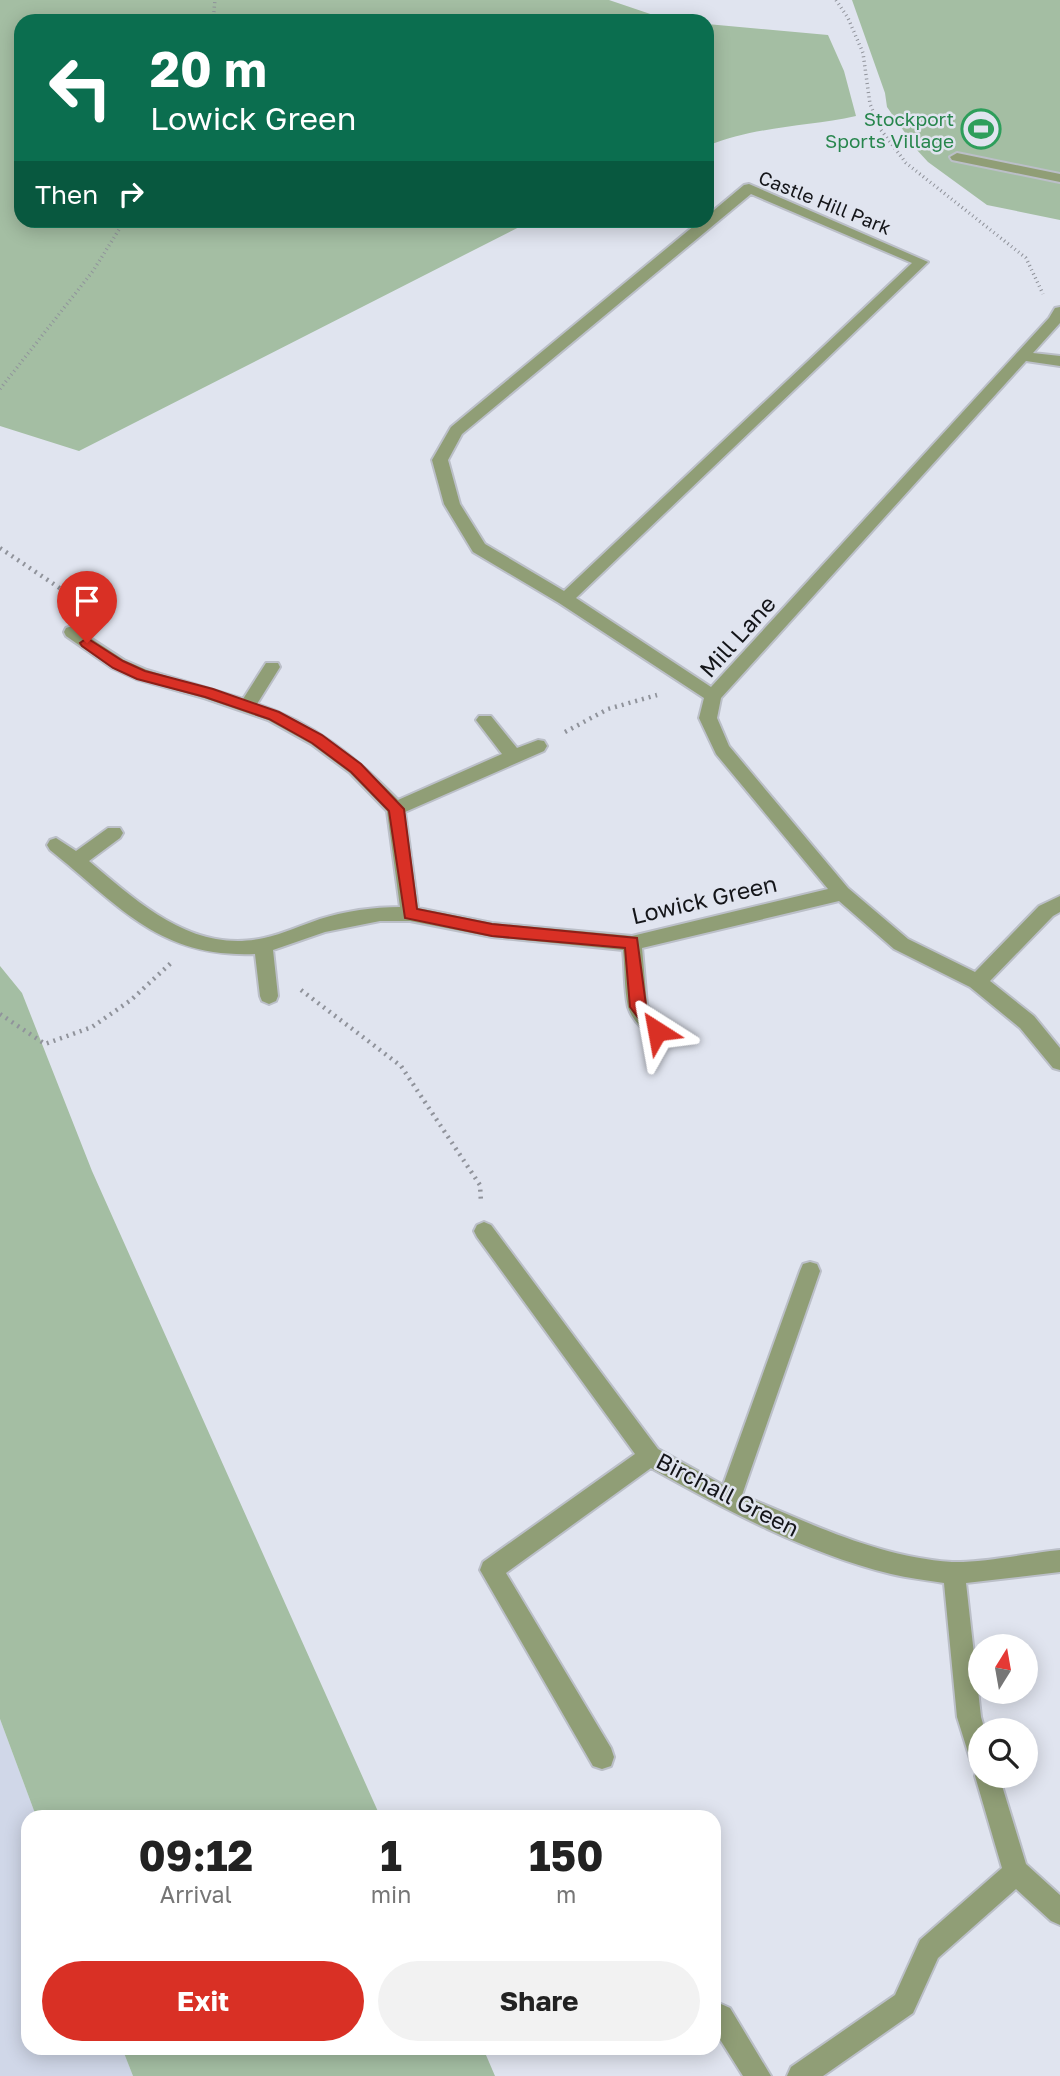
<!DOCTYPE html>
<html lang="en">
<head>
<meta charset="utf-8">
<style>
  :root { --surface:#fff; --page:#f2f2f2; --text:#222; --muted:#767676; --accent:#d93025 }
  body { margin:0; font-family:"Golos Text",sans-serif; background:var(--page); color:var(--text); height:100vh; display:flex; flex-direction:column; font-size:26px; white-space:nowrap }
  * { box-sizing:border-box; margin:0 }
  p { font-size:23px; color:var(--muted) }
  .icon { flex:none; width:38px; height:38px; fill:none; stroke:currentColor; stroke-width:2; stroke-linecap:round; stroke-linejoin:round }
  .map { position:relative; flex:1; overflow:hidden }
  .details { position:absolute; left:21px; top:1810px; width:700px; height:245px; display:flex; flex-direction:column; background:var(--surface); border-radius:21px; box-shadow:0 4px 18px #0003 }
  .details>* { flex:none }
  .banner { position:absolute; left:14px; top:14px; width:700px; height:214px; border-radius:21px; box-shadow:0 4px 18px #0003; background:#0b6e4f; color:#fff; overflow:hidden }
  .needle { width:46px; rotate:11deg }
  .tools { position:absolute; left:968px; top:1634px; display:grid; gap:14px }
  .tools a { display:grid; place-items:center; width:70px; height:70px; border-radius:50%; background:var(--surface); box-shadow:0 4px 18px #0003; font-size:35px }
  .pin { position:absolute; display:grid; place-items:center; width:60px; height:60px; color:#fff; margin:-72px -30px; border-radius:50% 50% 50% 0; rotate:-45deg; box-shadow:0 0 7px #0007 }
  .pin .icon { rotate:45deg }
  .me { position:absolute; width:77px; margin:-38px; rotate:326deg; stroke-linejoin:round; filter:drop-shadow(0 0 5px #0008) }
  .turn { display:flex; align-items:center; gap:24px; height:147px; padding:0 21px; font-size:32px }
  .turn .icon { width:91px; height:91px; stroke-width:2.5 }
  .turn b { display:block; font-size:49px; line-height:60px }
  .then { display:flex; align-items:center; height:66px; padding:0 21px; background:#0003; gap:14px; font-size:26px }
  .eta { display:flex; justify-content:space-evenly; align-items:center; height:119px; text-align:center }
  .eta b { font-size:42px; font-weight:700; line-height:49px }
  .action { display:flex; gap:14px; margin-top:auto; padding:14px 21px }
  .action a { flex:1; height:80px; border-radius:42px; background:var(--accent); color:#fff; font-size:28px; font-weight:700; line-height:80px; text-align:center }
  .action a+a { background:var(--page); color:var(--text) }
  .map>svg:first-child { display:block }
  .built { fill:#d0d7e8 }
  .green { fill:#a4bea3 }
  .lines { fill:none; stroke-linecap:round; stroke-linejoin:round }
  .service-casing { stroke:#bbbfc8; stroke-width:4 }
  .minor-casing { stroke:#bbbfc8; stroke-width:4 }
  .path-far1 { stroke:#90939b; stroke-width:3.5; stroke-dasharray:1 3.5; stroke-linecap:butt }
  .path { stroke:#90939b; stroke-width:4.5; stroke-dasharray:2 5; stroke-linecap:butt }
  .service { fill:#909e76; fill-rule:evenodd }
  .minor { fill:#909e76; fill-rule:evenodd }
  .route { fill:#d93025; stroke:#8d1f18; stroke-width:2 }
  .labels { text-anchor:middle; dominant-baseline:central; stroke-width:5; stroke-linejoin:round; paint-order:stroke }
  .far-leisure-label { font-size:19px; fill:#27864d; stroke:#e0e4ef; text-anchor:end }
  .far-street-label { font-size:19px; fill:#141519; stroke:#e0e4ef }
  .street-label { font-size:23px; fill:#141519; stroke:#e0e4ef }
</style>
</head>
<body>
<div class="map">
<svg width="1060" height="2076" viewBox="0 0 1060 2076">
  <rect width="100%" height="100%" fill="#e0e4ef"/>
  <path class="built" d="M0,1719L36,1816H28V2048H122L133,2076H0Z"/>
  <path class="green" d="M0,0H609L671,21H21V220L531,221L79,451L0,426Z
    M852,0H1060V220L987,205L928,162L917,150L887,107L885,93Z
    M707,24L828,35L844,71L856,116C806,127 755,126 707,146Z
    M0,966L22,993L92,1171L380,1816H36L0,1719Z
    M122,2048H483L495,2076H133Z"/>
  <g class="lines">
    <g class="service-casing">
      <path id="service" d="M957,153L1060,174V182L952,160L950,157Z
        M721,2004L730,2008L771,2076H743L714,2030V2007Z"/>
    </g>
    <g class="minor-casing">
      <path id="minor" d="M749,184L928,262L576,598L711,687L1049,318L1055,308L1060,307V323L1033,353L1060,356V366L1026,361L721,698L717,718L729,746L848,888L908,939L975,972L1039,906L1060,896V912L1053,916L990,981L1034,1016L1060,1048V1070L1053,1068L1020,1028L970,987L894,949L839,901L642,948L647,1005L667,1031L664,1037C650,1041 632,1020 628,1007C624,989 625,968 623,950L492,937L410,921H380L325,932L273,950L278,996L276,1001L269,1004L262,1001L260,996L255,954C158,958 119,905 50,850L47,845L50,840L56,838L76,851L108,828H120L123,833L120,838L89,861C139,903 193,954 264,938C283,934 302,925 320,919C345,911 374,907 400,907L387,811L350,773L311,744L268,720L204,698L136,679L112,668L66,636L64,632L66,628L72,626L124,660L147,670L243,699L266,663H278L280,667L257,704C314,723 357,758 398,800L502,754L479,724L476,720L479,716H491L517,748L538,740L544,741L547,746L544,751L405,812L418,908L492,923L632,936L828,889L716,754L699,718L704,698L559,603L473,552L444,504L432,460L451,427L701,220H707V216L744,185ZM751,194L912,263L564,591L485,544L460,504L448,460L462,434Z
        M484,1222L491,1225L658,1449L723,1485L800,1271L803,1264L810,1262L817,1264L820,1271L742,1495C809,1523 878,1557 952,1562C982,1563 1029,1553 1060,1550V1572L966,1583L981,1717L985,1731H980V1765L971,1762L957,1717L944,1583C926,1580 908,1578 891,1574C806,1553 726,1510 651,1468L506,1573L611,1748L614,1757L611,1766L602,1769L593,1766L480,1570L483,1562L635,1454L477,1237L474,1231L477,1225Z
        M978,1767L980,1776H999L1026,1864L1060,1895V1925L1051,1921L1016,1889L938,1958L913,2013L823,2076H787L791,2067L895,1995L920,1940L1002,1868L975,1776Z"/>
    </g>
    <path class="path-far1" d="M836,0L848,18L863,53L870,104L881,130L906,163L1026,258L1043,294
      M213,21L215,0
      M0,389L93,271L125,220"/>
    <path class="path" d="M0,548L79,601L78,606
      M565,732L608,709L657,695
      M301,990L401,1066L480,1185L481,1202
      M0,1014L45,1044L92,1027L131,1000L172,962"/>
    <use href="#service" class="service"/>
    <use href="#minor" class="minor"/>
  </g>
  <path class="route" d="M87,638L123,661L145,671L213,689L279,712L322,735L361,764L404,809L417,909L492,924L637,938L646,1005L665,1031L663,1036H652L630,1007L625,948L492,936L405,918L389,811L351,772L312,743L269,719L205,697L137,679L113,668L82,646L80,643Z"/>
  <defs>
    <g id="stadium-ring" transform="scale(2.0125)"><circle r="9.5" fill="#e0e4ef" stroke="#2e9e5b" stroke-width="1.5"/><path d="M0-5a6.5 5 0 1 0 0 10a6.5 5 0 1 0 0-10ZM-3.5-1.8h7v3.6h-7Z" fill="#2e9e5b"/></g>
  </defs>
  <g fill-rule="evenodd">
    <use href="#stadium-ring" x="981" y="129"/>
  </g>
  <g class="labels">
    <g class="far-leisure-label">
      <text x="954" y="118">Stockport<tspan x="954" dy="22">Sports Village</tspan></text>
    </g>
    <g class="far-street-label">
      <text transform="translate(825 202) rotate(22)">Castle Hill Park</text>
    </g>
    <g class="street-label">
      <text transform="translate(737 636) rotate(-48)">Mill Lane</text>
      <text transform="translate(704 899) rotate(-13)">Lowick Green</text>
      <text transform="translate(728 1494) rotate(27)">Birchall Green</text>
    </g>
  </g>
</svg>
<div class="tools">
<a><svg class="needle" viewBox="-14 -14 28 28"><path d="M0-13l5 13h-10z" fill="#e53935"/><path d="M0 13l5-13h-10z" fill="#767676"/></svg></a>
<a><svg class="icon" aria-label="search" viewBox="0 0 24 24"><circle cx="10" cy="10" r="6"/><path d="M15 15l6 6"/></svg></a>
</div>
<div class="pin" style="left:87px;top:643px;background:#d93025"><svg class="icon" aria-label="arrive" viewBox="0 0 24 24"><path d="M6 21V4h12l-3 4 3 4H6"/></svg></div>
<svg class="me" style="left:657px;top:1031px" viewBox="-20 -20 40 40"><path d="M0-17L14 15 0 8-14 15z" fill="#d93025" stroke="#fff" stroke-width="4"/></svg>
<div class="banner">
<div class="turn"><svg class="icon" aria-label="left" viewBox="0 0 24 24"><path d="M17 20v-9H6M10 6l-5 5 5 5"/></svg><div><b>20 m</b>Lowick Green</div></div>
<div class="then">Then<svg class="icon" aria-label="right" viewBox="0 0 24 24"><path d="M7 20v-9h11M14 6l5 5-5 5"/></svg></div>
</div>
<section class="details">
<div class="eta">
<div><b>09:12</b><p>Arrival</p></div>
<div><b>1</b><p>min</p></div>
<div><b>150</b><p>m</p></div>
</div>
<div class="action"><a>Exit</a><a>Share</a></div>
</section>
</div>
</body>
</html>
